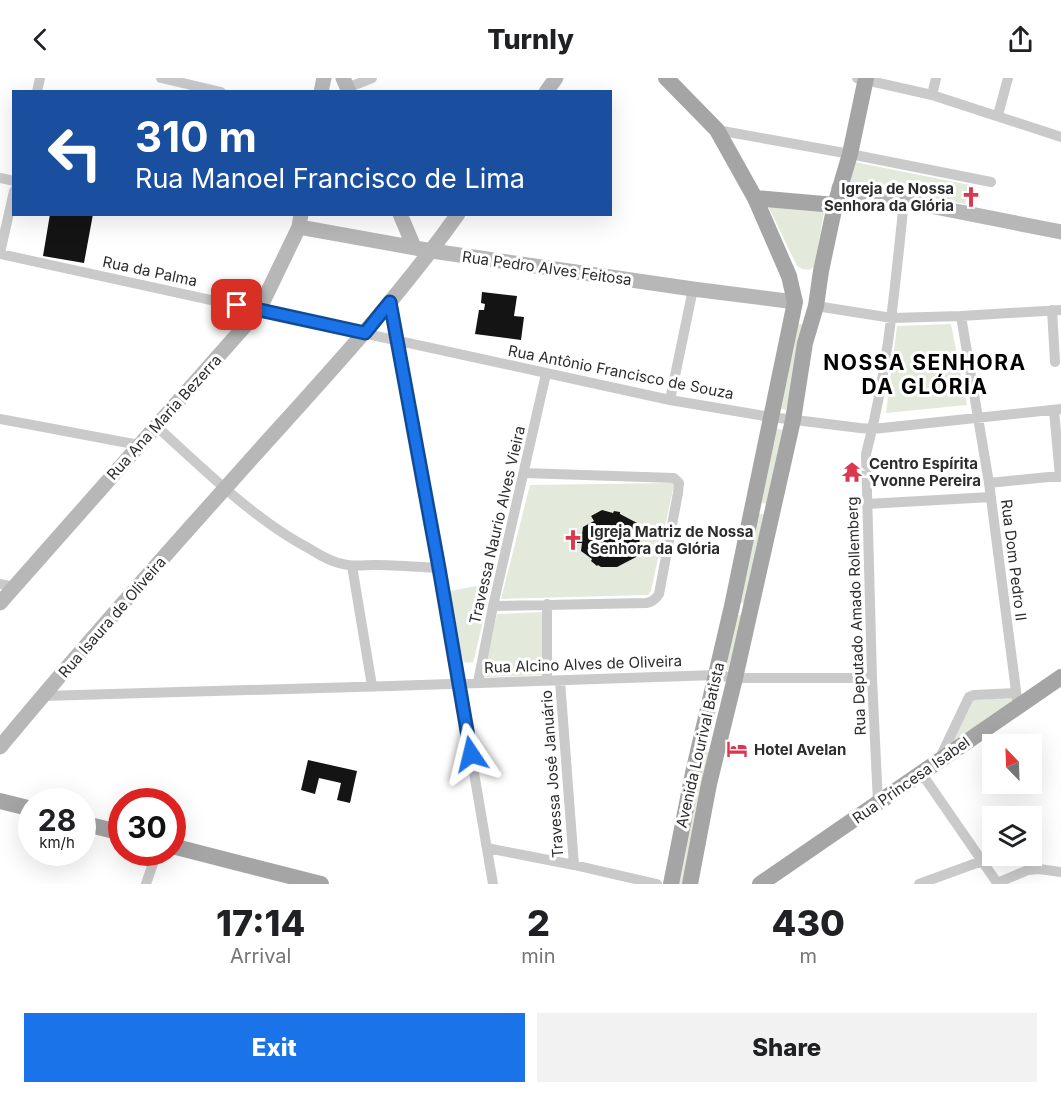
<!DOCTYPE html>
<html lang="en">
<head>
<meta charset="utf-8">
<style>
  :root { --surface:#fff; --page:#f2f2f2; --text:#202124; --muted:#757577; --accent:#1a73e8 }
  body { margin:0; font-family:Inter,sans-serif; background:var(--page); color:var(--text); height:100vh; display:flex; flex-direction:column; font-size:22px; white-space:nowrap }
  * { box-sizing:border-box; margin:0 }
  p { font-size:20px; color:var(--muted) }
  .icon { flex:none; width:33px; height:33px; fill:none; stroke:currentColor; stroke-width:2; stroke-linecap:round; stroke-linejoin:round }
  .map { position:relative; height:806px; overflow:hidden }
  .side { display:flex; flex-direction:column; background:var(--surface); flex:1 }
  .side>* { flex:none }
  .top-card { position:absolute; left:12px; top:12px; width:600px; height:126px; border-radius:0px; box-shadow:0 6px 24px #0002; background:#1a4fa0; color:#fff; overflow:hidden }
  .needle { width:39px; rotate:337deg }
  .tools { position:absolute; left:982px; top:656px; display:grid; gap:12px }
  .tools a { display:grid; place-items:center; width:60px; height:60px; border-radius:0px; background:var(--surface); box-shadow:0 6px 24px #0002; font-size:30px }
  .speed { position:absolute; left:18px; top:710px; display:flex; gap:12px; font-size:30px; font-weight:700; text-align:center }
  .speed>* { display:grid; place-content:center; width:78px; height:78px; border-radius:50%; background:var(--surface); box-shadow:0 6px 24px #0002; line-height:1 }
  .speed small { font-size:15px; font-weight:400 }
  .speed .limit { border:9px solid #d22; background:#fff; color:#111 }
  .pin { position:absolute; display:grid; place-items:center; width:51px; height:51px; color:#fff; margin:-26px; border-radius:12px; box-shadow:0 3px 9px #0006 }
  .me { position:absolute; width:66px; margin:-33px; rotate:350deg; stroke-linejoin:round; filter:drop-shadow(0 0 4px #0008) }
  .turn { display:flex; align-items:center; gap:21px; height:126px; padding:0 24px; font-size:27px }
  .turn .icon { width:78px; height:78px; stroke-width:2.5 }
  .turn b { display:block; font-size:42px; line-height:51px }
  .eta { display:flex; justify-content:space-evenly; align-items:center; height:102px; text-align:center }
  .eta b { font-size:36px; font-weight:800; line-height:42px }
  .primary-button { display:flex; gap:12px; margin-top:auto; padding:12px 24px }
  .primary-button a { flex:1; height:69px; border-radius:0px; background:var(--accent); color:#fff; font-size:24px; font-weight:800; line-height:69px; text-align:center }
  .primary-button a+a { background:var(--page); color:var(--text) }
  header { display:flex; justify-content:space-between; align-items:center; height:78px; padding:0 24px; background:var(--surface); font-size:27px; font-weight:800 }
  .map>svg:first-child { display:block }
  .green { fill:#e4eadb }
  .building { fill:#141414 }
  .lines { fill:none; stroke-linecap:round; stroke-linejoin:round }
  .street { stroke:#cacaca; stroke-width:10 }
  .secondary { stroke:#b7b7b7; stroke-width:15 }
  .primary { stroke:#a5a5a5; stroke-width:16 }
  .route-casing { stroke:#114b97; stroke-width:15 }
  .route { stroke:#1a73e8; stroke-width:10 }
  .labels { text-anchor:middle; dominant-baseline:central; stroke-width:6; stroke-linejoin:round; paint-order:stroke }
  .poi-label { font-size:15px; font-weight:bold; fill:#2d2d2d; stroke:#fff; text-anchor:start }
  .street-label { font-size:15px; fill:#2d2d2d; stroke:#fff }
  .district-label { font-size:21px; font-weight:bold; letter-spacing:1.5px; fill:#000; stroke:#fff }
</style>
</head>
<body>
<header><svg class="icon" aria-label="back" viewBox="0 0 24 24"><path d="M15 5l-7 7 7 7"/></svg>Turnly<svg class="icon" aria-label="share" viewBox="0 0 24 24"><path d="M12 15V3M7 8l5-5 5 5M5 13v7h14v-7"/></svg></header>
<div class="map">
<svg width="1061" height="806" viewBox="0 0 1061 806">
  <rect width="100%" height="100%" fill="#fff"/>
  <path class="green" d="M855,84L970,107L965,126L850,105Z
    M768,128L818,129L824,135L814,189L809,192L802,191L797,188Z
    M797,245L807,248L786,332L778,330Z
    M951,246L967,327L886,335L897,248Z
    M774,350L783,352L767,426L758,424Z
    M672,405L674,407L651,513L648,517L501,521L530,407Z
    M756,435L767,437L747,526L738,524Z
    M492,505L474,581L473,584L467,585L464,584L462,578L450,513Z
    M543,534V597L482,599L497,536Z
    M734,536L744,538L732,593L723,591Z
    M1014,620L1006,629L953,665L951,663L972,622Z
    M703,672L712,675L685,806H677Z"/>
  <path class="building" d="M50,136H93L84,185L43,178Z
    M482,214L517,218L514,238L524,239L521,262L475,256L479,232H484L485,226L481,225Z
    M602,432L613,435L614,433L620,434V436L639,446L640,477L617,489H601L598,487L597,488L591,483L592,481L581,473L582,465H575L576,457H582L583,449L594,443L591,438Z
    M308,682L357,693L350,725L337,722L341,705L319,700L315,716L301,712Z"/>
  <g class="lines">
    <path class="street" d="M161,0L221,14
      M857,0L932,17L1061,59
      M347,10L372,0
      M37,14L40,0
      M932,17L936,0
      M998,37L1008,0
      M717,52L850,76L991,104
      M0,100L14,103
      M0,175L14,113
      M0,176L670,322L771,339L860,350L873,351L1061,331
      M390,224L439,490L493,806
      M816,228L892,240L961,238L1061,232
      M1052,232L1055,284
      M961,238L989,405L1018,628
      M670,322L693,211
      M1054,332L1060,399
      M0,341L139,367
      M156,348C203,390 254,442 310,471C320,477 331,484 343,486C353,489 364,487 375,487C396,487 418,489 439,490
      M989,405L1049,399H1061
      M867,426L991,419
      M352,488L372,608
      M0,506L14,509
      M547,526V603
      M493,528L646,525C652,524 655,522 659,516L678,415L679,405L674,400L524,395
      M560,603L574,787
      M478,604L493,528L546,296
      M43,618C267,611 492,606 716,597L735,600H872
      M939,682L969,619L974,617L1016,615
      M922,696L998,806
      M878,725L872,600L866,376C888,293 895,208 904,123
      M487,770L574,787L657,806
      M997,805L1028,792L1039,791L1061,794
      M146,806L157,774
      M919,806L982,783"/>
    <path class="secondary" d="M343,0L349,14
      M321,14L324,0
      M546,14L556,0
      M839,110L1061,154
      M400,136L414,169
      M299,149L432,173L693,211L795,224
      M0,525L259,232L299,149L301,136
      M0,669C82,570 168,474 253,379C324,300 396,223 458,136"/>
    <path class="primary" d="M666,0L717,52L755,120L789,198L795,224L732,528L693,695L671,806
      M755,120L835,127
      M0,723L32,731
      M82,745L122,755
      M172,768L321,806
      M690,806L709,706L735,600L793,342L805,265L816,228L821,193L835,127L850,76L866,0
      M760,806L1061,599"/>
  </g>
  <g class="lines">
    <g class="route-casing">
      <path id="route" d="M237,227L365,255L390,224L439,490L471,676"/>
    </g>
    <use href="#route" class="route"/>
  </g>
  <defs>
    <g id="church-bare" transform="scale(1.62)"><path d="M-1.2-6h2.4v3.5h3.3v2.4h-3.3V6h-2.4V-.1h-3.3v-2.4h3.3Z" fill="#dc374c" stroke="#fff" stroke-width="2.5" paint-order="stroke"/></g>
    <g id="temple-bare" transform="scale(1.62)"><path d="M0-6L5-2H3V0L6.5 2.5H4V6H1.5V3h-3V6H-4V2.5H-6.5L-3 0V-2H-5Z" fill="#dc374c" stroke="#fff" stroke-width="2.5" paint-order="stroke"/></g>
    <g id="hotel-bare" transform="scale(1.62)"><path d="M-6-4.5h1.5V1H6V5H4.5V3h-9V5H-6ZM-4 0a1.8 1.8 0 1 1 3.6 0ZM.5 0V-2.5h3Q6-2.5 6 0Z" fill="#dc374c" stroke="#fff" stroke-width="2.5" paint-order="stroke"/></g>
  </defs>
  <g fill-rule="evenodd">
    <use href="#church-bare" x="971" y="119"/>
    <use href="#temple-bare" x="852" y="394"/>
    <use href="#church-bare" x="573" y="462"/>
    <use href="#hotel-bare" x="737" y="671"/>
  </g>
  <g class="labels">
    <g class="poi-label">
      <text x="954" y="110" text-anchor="end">Igreja de Nossa<tspan x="954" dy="17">Senhora da Glória</tspan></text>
      <text x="869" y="385">Centro Espírita<tspan x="869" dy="17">Yvonne Pereira</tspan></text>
      <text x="590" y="453">Igreja Matriz de Nossa<tspan x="590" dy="17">Senhora da Glória</tspan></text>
      <text x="754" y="671">Hotel Avelan</text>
    </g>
    <g class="street-label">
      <text transform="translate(547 190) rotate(8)">Rua Pedro Alves Feitosa</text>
      <text transform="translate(150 193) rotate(12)">Rua da Palma</text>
      <text transform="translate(621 294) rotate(11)">Rua Antônio Francisco de Souza</text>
      <text transform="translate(164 339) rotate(-48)">Rua Ana Maria Bezerra</text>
      <text transform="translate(497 447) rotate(-77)">Travessa Naurio Alves Vieira</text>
      <text transform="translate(1014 482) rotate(83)">Rua Dom Pedro II</text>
      <text transform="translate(856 538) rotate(-92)">Rua Deputado Amado Rollemberg</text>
      <text transform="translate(112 539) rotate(-49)">Rua Isaura de Oliveira</text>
      <text transform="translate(583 586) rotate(-2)">Rua Alcino Alves de Oliveira</text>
      <text transform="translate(700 667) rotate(-77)">Avenida Lourival Batista</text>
      <text transform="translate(552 696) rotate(-94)">Travessa José Januário</text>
      <text transform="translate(911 702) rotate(-35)">Rua Princesa Isabel</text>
    </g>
    <g class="district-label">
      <text x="925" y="284">NOSSA SENHORA<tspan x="925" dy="24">DA GLÓRIA</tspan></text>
    </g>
  </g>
</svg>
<div class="tools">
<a><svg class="needle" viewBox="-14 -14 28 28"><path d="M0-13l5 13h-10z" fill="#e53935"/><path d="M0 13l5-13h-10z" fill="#757577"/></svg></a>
<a><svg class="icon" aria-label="layers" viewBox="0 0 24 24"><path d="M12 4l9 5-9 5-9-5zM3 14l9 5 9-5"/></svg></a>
</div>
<div class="speed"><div>28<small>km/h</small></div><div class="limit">30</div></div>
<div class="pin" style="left:237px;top:227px;background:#d93025"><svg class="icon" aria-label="arrive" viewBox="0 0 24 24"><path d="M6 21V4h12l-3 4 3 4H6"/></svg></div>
<svg class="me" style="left:471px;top:676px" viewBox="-20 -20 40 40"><path d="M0-17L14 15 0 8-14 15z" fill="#1a73e8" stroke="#fff" stroke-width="4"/></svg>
<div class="top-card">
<div class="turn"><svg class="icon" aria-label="left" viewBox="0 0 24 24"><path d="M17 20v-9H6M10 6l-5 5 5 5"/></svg><div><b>310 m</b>Rua Manoel Francisco de Lima</div></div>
</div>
</div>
<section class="side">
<div class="eta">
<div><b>17:14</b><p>Arrival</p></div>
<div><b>2</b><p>min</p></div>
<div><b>430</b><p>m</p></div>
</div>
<div class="primary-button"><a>Exit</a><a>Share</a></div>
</section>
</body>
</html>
